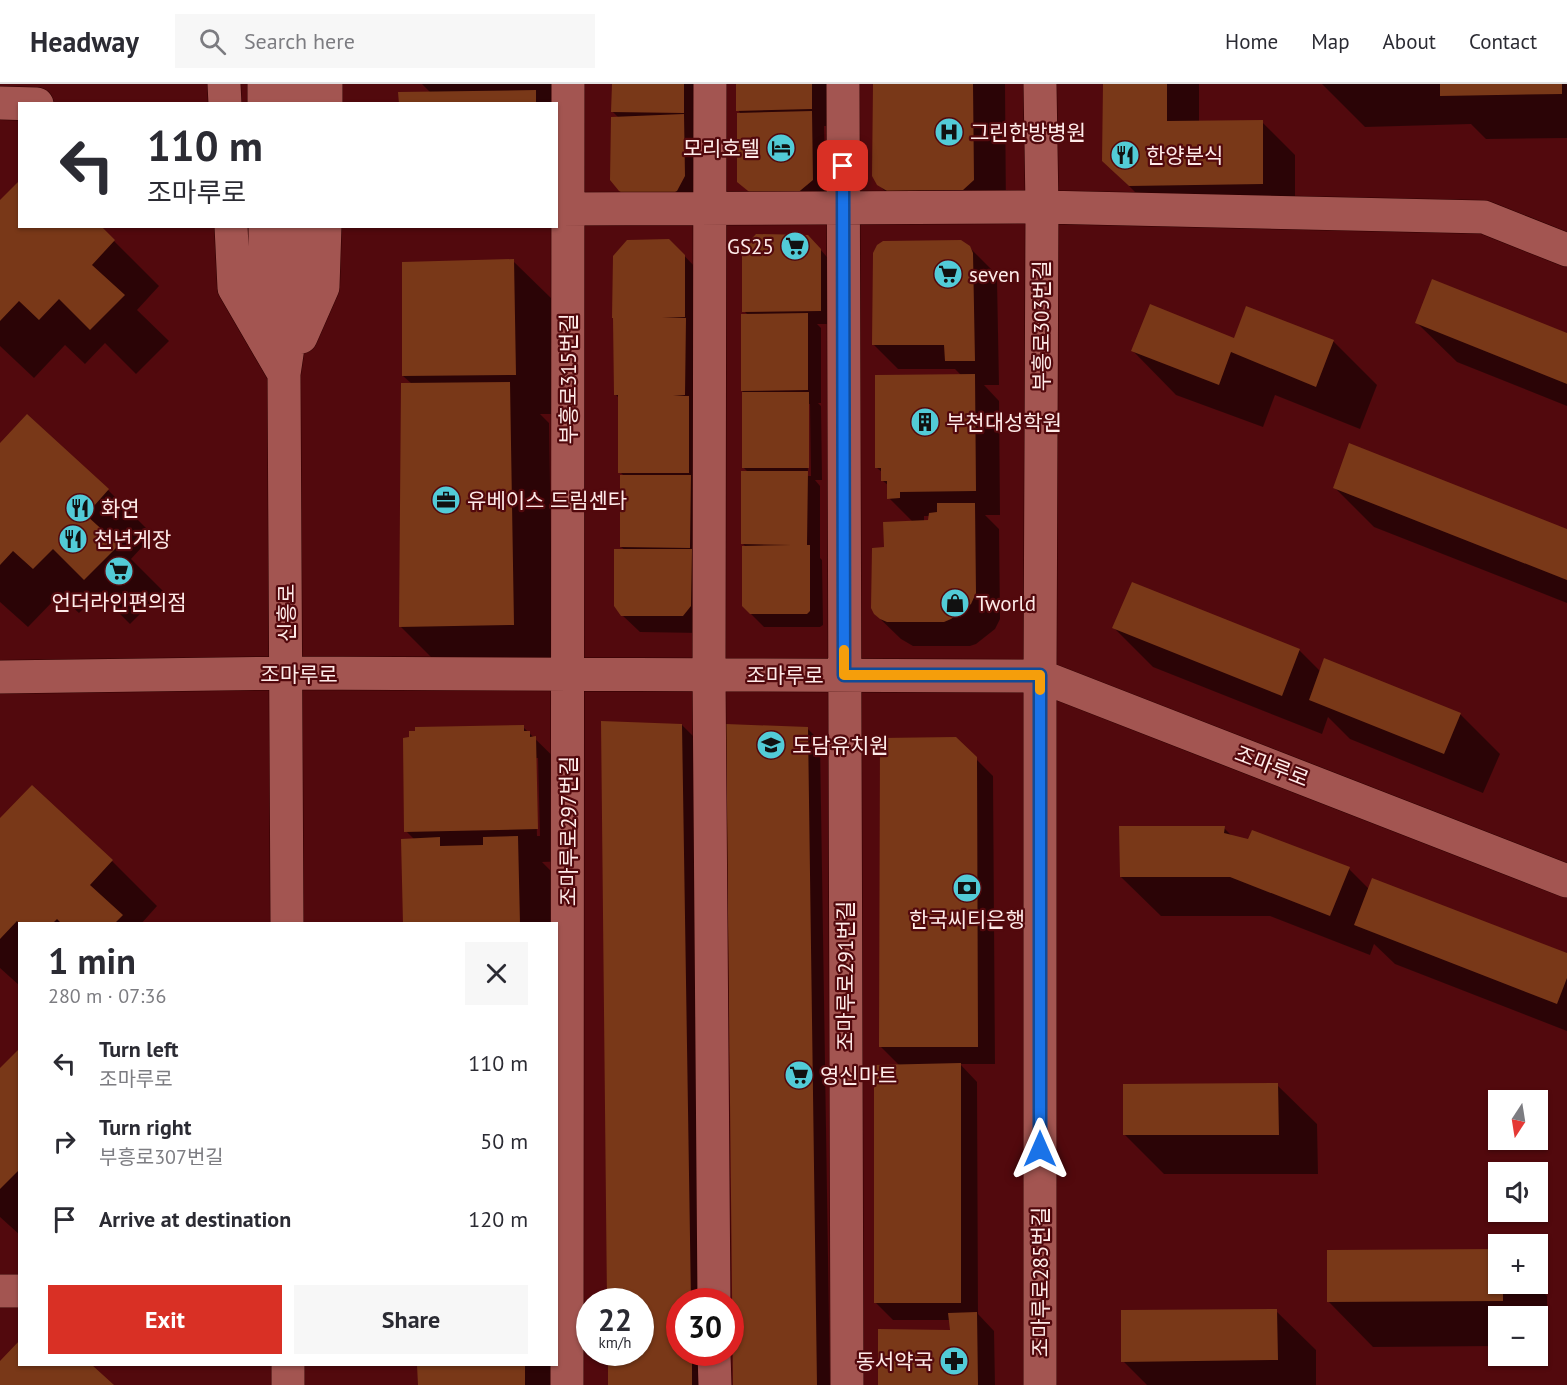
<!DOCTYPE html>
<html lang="en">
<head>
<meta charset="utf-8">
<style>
  :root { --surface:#fff; --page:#f7f7f7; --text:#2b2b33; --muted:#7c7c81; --line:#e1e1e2; --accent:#d93025 }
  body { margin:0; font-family:"PT Sans","Noto Sans KR",sans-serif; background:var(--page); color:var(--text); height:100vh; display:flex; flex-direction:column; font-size:22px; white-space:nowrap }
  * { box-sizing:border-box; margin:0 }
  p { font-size:20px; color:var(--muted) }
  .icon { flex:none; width:33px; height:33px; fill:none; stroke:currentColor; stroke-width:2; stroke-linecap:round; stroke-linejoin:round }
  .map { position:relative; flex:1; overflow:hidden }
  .sheet { position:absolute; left:18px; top:838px; width:540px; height:444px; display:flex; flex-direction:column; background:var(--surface); border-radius:0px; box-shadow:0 2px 4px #0004 }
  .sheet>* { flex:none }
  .top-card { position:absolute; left:18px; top:18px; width:540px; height:126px; border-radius:0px; box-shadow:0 2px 4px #0004; background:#fff; color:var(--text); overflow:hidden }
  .needle { width:39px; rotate:192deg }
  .controls { position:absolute; left:1488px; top:1006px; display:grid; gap:12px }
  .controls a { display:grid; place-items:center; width:60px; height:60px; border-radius:0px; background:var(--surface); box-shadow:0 2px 4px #0004; font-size:30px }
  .speed { position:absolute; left:576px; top:1204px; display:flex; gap:12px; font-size:30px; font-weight:700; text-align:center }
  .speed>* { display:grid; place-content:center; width:78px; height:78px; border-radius:50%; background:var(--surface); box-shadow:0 2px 4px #0004; line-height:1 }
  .speed small { font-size:15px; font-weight:400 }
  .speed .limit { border:9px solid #d22; background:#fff; color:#111 }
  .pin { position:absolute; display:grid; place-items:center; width:51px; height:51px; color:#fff; margin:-26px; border-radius:12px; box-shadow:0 3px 9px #0006 }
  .me { position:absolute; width:66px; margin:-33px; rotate:0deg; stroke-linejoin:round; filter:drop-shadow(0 0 4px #0008) }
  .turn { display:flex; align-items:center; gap:21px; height:126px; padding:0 30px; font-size:27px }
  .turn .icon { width:78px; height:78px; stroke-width:2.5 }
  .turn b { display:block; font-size:42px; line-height:51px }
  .round { display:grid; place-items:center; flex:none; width:63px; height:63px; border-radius:0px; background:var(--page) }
  .head { display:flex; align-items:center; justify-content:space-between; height:102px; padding:0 30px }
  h1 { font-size:36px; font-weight:700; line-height:45px }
  .action { display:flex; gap:12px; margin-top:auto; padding:12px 30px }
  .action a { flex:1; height:69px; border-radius:0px; background:var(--accent); color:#fff; font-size:24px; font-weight:700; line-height:69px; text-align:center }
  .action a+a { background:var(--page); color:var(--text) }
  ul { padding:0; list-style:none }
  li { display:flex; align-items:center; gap:18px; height:78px; padding:0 30px }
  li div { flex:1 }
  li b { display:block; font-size:22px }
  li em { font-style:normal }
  header { display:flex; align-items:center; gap:36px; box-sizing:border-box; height:84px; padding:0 30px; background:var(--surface); border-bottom:2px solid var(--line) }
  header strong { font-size:28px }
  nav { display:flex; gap:33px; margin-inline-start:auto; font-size:21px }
  .search { width:420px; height:54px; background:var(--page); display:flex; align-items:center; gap:15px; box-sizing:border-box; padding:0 21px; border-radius:0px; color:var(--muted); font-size:22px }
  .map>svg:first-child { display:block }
  .shadow { fill:#0007; fill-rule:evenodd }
  .building { fill:#793818 }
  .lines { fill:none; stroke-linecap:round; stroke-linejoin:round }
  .minor-casing { stroke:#2e0001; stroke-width:34 }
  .minor { stroke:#a35551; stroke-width:33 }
  .route-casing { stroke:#114b97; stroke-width:15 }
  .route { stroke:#1a73e8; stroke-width:10 }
  .slow { stroke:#f59e0b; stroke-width:10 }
  .labels { text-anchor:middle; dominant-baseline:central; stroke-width:4.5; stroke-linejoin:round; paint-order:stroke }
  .poi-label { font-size:21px; fill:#feebe9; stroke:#52090d; text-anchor:start }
  .street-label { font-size:21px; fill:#feebe9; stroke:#52090d }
</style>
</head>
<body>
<header>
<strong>Headway</strong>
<div class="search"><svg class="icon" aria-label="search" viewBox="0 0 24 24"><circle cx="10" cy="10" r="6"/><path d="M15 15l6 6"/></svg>Search here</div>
<nav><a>Home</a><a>Map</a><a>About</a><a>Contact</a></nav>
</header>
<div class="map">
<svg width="1567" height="1301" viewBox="0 0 1567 1301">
  <rect width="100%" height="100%" fill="#52090d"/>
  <path class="shadow" d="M422,0H556V20H400L431,9Z
    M613,0H701L698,106L680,124L619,34L612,27Z
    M737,0H829L828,42H824L826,109L808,124L738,26Z
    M874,0H1005L1006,129L912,134L878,100Z
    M1104,0H1199V38H1262L1295,71V132L1137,110L1104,77Z
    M1322,0H1567V54L1486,55L1471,40L1365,43Z
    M0,118L20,142L114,157L159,202L137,226L169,257L136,290L105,259L85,280L65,261L34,294L0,262Z
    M669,156L698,186L700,549L640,548L622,531L625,466L621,463L624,392L620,388V315L616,311Z
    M969,163L995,189L997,195L999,301H984L999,317L1000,431H985L999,445L1000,535L995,545L976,560L970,562H913L901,555L875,530L885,464L913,438L889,414V402L883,397V389L877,384L962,292L955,285H898L873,260ZM924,432H930L929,438H924Z
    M820,165L833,180L834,240H817L821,244V319H818L821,322L822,396H815L820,402V474L822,476L823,541L820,543H764L743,522L746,463L742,459L749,389L743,383L742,231H748L744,227ZM807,320H810L811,392H808Z
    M513,177L553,216L555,330H540L549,339L553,580L440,582L401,543L412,300L403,292Z
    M1417,239L1567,250V322L1457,278Z
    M1234,255L1333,257L1377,301L1360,345L1275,311L1263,343L1176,311L1133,267Z
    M27,332L108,406L153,451L131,475L163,507L130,540L99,509L79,529L59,511L28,543L0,518V362Z
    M1334,403L1567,447V519L1374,443Z
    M1114,544L1299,566L1321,588L1460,630L1500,670L1483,709L1350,655L1328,633L1322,650L1153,583Z
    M682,641L695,654L703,1218H680V1269H704L705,1301H610L609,1269H640V1218H609Z
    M523,643L568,687L570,777L542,778L557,793L556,840H405L415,756L406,747ZM535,674H538L540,752H537Z
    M807,644L820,657L830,1301H735Z
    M956,655L993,692L995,980H960L977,998L978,1230L994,1247L995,1301H879L951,1247L950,1236H893L876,1219L900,982L881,963Z
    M0,737L112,777L157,822L141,840H20V902L0,884Z
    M1224,744L1233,753L1349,785L1369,805L1567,871V947L1395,880L1374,860L1370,871L1270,832H1161L1121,793Z
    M20,966V1151L0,1133V987Z
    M1277,1001L1317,1040L1318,1090H1164L1124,1050Z
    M1498,1167V1200H1535L1547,1212L1548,1262H1538V1233H1498V1262L1373,1263L1328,1217V1168Z
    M1276,1227L1316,1266V1301H1147L1123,1277Z
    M419,1281H556L568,1301H419Z"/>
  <path class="building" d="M612,0H684V29L611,28Z
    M736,0H812V25L736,27Z
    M873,0H973L974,96L963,106L887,107L877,101L872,92Z
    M1103,0H1167V37L1263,36V100L1129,102L1102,77Z
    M1440,0H1562V10L1440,12Z
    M536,6V20H399L398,8Z
    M812,27L813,96L795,111H753L737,98V29Z
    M684,30L685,92L677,107L667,112H628L619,107L610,96L611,33Z
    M20,96V142H101L115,156L92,181L125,211L90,246L59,215L39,236L19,217L0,237V116Z
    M756,150L808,151L821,165V227L742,228V165Z
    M669,155L685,171V233L662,234H686L685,311L673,312H689V389H618V311H614L613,234H612L613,172L627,156Z
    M961,156L970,162L973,169L975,277H945L944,261H872L873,169L877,161L883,157Z
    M514,175L516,291L402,292V178Z
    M1432,195L1567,249V300L1415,239Z
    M1150,220L1234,254L1246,222L1334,256L1316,303L1231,268L1219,301L1131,267Z
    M808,229V306L741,307V230Z
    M975,290L976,407L900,408V414L887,415V397H881V384H875V291Z
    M510,298L514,541L399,543L401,299Z
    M742,308H809V384H742Z
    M27,330L109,405L86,431L119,461L84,496L53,465L33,485L13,467L0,481V359Z
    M1349,359L1567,445V496L1333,404Z
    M741,387H808L807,461H810V527L807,530H750L742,522V462L792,461L741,460Z
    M620,391H691L690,464L620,463Z
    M937,419H975L976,509L971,520L951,535L944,538H887L880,535L874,530L871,524L872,464L884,463L883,438L928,436L929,429L937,428Z
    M614,465H692L691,522L683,532H621L614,522Z
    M1132,498L1300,565L1282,612L1112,544Z
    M1324,574L1461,629L1444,670L1309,616Z
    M601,637L682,640L691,1218H680V1269H692V1301H608V1269H640V1218H607Z
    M726,640L808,643L817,1301H733Z
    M524,641V647H530V653L536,652L538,745L404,748L403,654L409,653V647H415V643Z
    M956,653L977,673L978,963H879L880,654Z
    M32,701L113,776L90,801L123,831L114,840H62L57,835L52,840H20L17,837L0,855V734Z
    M1119,742H1225L1224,749L1248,755L1252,746L1350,783L1330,832L1230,793H1120Z
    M518,752L520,840H403L401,755L440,753V762L483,761V753Z
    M1372,794L1567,869V894L1557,920L1354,841Z
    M20,964V1088L18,1087L0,1105V984Z
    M961,979V1219H874V981Z
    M1278,999L1279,1051H1123V1000Z
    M1498,1165V1200H1503V1217L1327,1218V1166Z
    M1277,1225L1278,1276L1121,1278V1226Z
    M977,1228L978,1301H878V1245L950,1246L948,1229Z
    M20,1256V1281H92L114,1301H0V1277Z
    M417,1281H525V1301H418Z"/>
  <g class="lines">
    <g class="minor-casing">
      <path id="minor" d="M224,0L225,20
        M264,0V20
        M294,0L295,20
        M710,0L709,591L714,1218
        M843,0L847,1301
        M1040,0L1042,123L1040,592V1301
        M0,19L37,20
        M326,20V0
        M556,125L1042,123L1484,133L1567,166
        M231,142L234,204L284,290
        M265,142V204L277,259
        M301,253L323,203L325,142
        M0,593L286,589L1040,592L1567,797
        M287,840L284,290L297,203L296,142
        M0,1207H20
        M714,1269L715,1301
        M288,1281V1301
        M567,1301L568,0"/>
    </g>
    <use href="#minor" class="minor"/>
  </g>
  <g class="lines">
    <g class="route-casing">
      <path id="route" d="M843,82L844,591H1040V1065"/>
    </g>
    <use href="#route" class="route"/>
    <path class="slow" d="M844,566V591H1040V606"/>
  </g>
  <defs>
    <g id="hospital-disc" transform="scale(1.5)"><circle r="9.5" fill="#52cbd7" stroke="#52090d"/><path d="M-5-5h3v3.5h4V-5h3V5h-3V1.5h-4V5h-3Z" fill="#111"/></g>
    <g id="hotel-disc" transform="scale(1.5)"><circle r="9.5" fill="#52cbd7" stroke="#52090d"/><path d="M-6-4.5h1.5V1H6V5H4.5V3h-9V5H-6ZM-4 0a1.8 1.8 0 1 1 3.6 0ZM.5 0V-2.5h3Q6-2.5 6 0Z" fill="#111"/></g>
    <g id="restaurant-disc" transform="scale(1.5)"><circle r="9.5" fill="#52cbd7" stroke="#52090d"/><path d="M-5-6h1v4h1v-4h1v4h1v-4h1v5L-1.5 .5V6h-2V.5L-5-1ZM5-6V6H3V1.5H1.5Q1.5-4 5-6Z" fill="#111"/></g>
    <g id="supermarket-disc" transform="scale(1.5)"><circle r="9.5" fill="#52cbd7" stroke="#52090d"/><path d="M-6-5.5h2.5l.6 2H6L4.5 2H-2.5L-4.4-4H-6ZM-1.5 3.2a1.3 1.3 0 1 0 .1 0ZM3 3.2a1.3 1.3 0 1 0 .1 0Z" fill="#111"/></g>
    <g id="building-disc" transform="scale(1.5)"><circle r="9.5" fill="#52cbd7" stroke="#52090d"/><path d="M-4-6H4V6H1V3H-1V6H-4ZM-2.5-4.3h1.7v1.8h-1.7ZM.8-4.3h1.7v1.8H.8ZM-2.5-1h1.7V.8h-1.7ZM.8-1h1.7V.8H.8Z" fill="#111"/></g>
    <g id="office-disc" transform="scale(1.5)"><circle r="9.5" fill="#52cbd7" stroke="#52090d"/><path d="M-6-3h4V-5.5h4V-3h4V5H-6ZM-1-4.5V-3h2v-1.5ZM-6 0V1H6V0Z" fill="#111"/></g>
    <g id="shop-disc" transform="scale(1.5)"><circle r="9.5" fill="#52cbd7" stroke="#52090d"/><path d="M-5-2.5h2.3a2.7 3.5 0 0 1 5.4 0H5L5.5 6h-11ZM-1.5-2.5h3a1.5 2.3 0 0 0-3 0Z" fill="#111"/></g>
    <g id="school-disc" transform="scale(1.5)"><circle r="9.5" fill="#52cbd7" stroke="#52090d"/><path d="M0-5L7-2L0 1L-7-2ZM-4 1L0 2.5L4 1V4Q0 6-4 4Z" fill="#111"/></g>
    <g id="bank-disc" transform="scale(1.5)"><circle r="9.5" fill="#52cbd7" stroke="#52090d"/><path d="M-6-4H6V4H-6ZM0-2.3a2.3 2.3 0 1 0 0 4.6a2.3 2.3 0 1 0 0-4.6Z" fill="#111"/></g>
    <g id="pharmacy-disc" transform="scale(1.5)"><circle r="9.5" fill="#52cbd7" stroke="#52090d"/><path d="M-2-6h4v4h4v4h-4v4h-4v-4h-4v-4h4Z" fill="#111"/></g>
  </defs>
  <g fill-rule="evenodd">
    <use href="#hospital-disc" x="949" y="48"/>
    <use href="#hotel-disc" x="781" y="64"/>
    <use href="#restaurant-disc" x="1125" y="71"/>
    <use href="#supermarket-disc" x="795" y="162"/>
    <use href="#supermarket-disc" x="948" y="190"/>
    <use href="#building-disc" x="925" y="338"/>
    <use href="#office-disc" x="446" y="416"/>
    <use href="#restaurant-disc" x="80" y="424"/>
    <use href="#restaurant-disc" x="73" y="455"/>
    <use href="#supermarket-disc" x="119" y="487"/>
    <use href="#shop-disc" x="955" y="519"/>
    <use href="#school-disc" x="771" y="661"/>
    <use href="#bank-disc" x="967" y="804"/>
    <use href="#supermarket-disc" x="799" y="991"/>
    <use href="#pharmacy-disc" x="954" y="1277"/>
  </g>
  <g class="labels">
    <g class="poi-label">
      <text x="970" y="48">그린한방병원</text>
      <text x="760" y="64" text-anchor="end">모리호텔</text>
      <text x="1146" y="71">한양분식</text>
      <text x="774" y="162" text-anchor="end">GS25</text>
      <text x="969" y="190">seven</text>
      <text x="946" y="338">부천대성학원</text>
      <text x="467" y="416">유베이스 드림센타</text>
      <text x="101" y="424">화연</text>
      <text x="94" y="455">천년게장</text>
      <text x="119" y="518" text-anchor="middle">언더라인편의점</text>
      <text x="976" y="519">Tworld</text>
      <text x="792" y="661">도담유치원</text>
      <text x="967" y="835" text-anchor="middle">한국씨티은행</text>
      <text x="820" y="991">영신마트</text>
      <text x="933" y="1277" text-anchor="end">동서약국</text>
    </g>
    <g class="street-label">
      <text transform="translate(1041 242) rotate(-90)">부흥로303번길</text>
      <text transform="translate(568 295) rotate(-90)">부흥로315번길</text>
      <text transform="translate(286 529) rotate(-90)">신흥로</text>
      <text x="299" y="590">조마루로</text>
      <text x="785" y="591">조마루로</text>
      <text transform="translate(1272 682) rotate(21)">조마루로</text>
      <text transform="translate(568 747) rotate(-90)">조마루로297번길</text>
      <text transform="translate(845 892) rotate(-90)">조마루로291번길</text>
      <text transform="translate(1040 1198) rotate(-90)">조마루로285번길</text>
    </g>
  </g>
</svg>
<div class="controls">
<a><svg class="needle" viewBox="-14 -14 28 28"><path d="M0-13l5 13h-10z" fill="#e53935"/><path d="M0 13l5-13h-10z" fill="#7c7c81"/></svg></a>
<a><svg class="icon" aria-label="sound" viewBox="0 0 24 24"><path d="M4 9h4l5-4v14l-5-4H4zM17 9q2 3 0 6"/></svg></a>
<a>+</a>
<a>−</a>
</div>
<div class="speed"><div>22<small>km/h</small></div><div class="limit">30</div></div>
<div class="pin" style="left:843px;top:82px;background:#d93025"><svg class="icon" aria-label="arrive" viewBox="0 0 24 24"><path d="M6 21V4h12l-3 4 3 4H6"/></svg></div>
<svg class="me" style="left:1040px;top:1065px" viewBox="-20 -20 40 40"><path d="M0-17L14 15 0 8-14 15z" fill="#1a73e8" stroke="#fff" stroke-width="4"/></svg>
<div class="top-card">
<div class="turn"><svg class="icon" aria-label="left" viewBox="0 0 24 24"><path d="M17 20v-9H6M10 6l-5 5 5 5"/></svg><div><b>110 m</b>조마루로</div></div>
</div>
<section class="sheet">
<div class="head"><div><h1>1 min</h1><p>280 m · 07:36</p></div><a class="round"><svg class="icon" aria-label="close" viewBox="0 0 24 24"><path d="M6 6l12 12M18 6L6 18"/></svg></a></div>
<ul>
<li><svg class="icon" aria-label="left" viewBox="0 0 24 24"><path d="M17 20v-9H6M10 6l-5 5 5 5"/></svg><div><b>Turn left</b><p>조마루로</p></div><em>110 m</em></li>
<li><svg class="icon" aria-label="right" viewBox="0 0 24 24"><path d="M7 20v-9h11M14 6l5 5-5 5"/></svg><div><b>Turn right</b><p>부흥로307번길</p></div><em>50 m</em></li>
<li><svg class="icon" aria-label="arrive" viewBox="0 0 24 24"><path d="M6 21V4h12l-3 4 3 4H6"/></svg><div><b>Arrive at destination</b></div><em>120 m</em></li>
</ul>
<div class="action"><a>Exit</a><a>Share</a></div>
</section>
</div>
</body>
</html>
